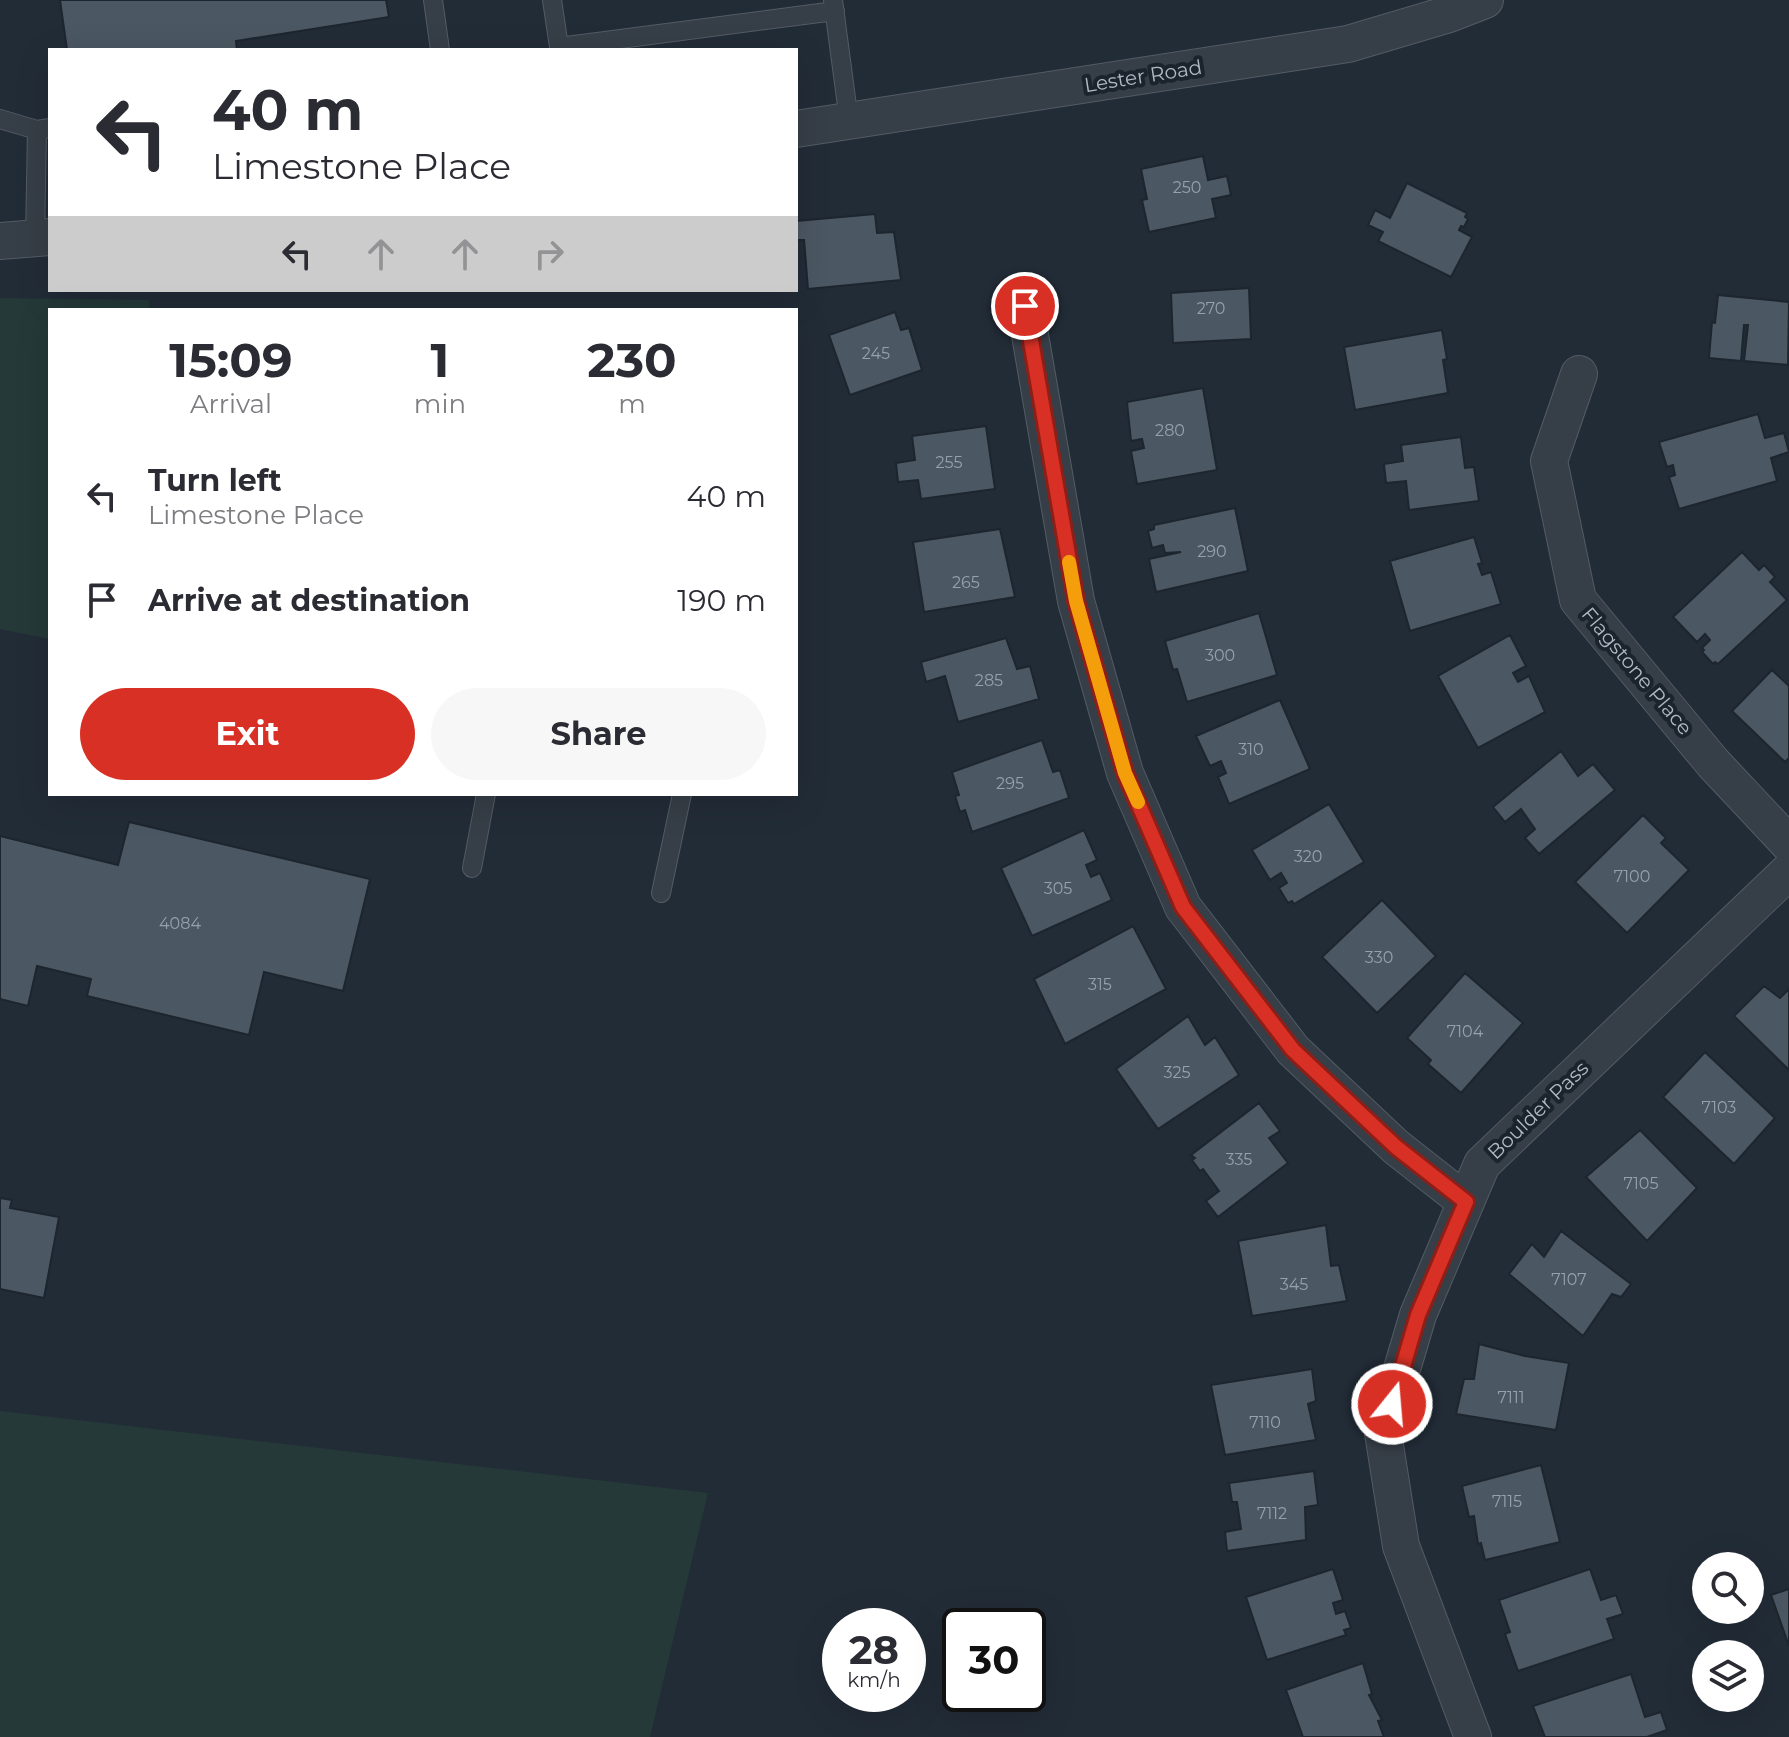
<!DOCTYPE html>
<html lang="en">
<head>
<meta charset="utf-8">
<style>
  :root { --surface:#fff; --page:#f7f7f7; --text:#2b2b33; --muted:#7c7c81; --accent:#d93025 }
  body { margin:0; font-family:Montserrat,sans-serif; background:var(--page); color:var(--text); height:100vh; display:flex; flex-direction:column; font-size:30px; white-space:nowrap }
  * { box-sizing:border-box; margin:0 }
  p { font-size:26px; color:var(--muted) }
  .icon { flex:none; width:44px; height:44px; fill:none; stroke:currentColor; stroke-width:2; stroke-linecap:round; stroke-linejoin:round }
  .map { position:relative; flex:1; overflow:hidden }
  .drawer { position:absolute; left:48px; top:308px; width:750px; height:488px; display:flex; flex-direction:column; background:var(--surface); border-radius:0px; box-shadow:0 8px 32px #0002 }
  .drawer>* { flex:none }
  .hud { position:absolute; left:48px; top:48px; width:750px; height:244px; border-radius:0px; box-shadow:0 8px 32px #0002; background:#fff; color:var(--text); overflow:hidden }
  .buttons { position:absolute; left:1692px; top:1552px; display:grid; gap:16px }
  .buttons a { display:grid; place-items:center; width:72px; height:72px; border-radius:50%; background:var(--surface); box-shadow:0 8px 32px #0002; font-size:40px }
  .speed { position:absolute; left:822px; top:1608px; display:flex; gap:16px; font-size:40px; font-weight:700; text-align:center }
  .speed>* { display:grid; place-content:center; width:104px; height:104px; border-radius:50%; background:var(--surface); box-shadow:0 8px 32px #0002; line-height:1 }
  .speed small { font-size:20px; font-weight:400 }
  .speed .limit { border:4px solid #111; border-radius:12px; background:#fff; color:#111 }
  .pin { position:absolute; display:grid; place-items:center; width:68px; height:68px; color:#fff; margin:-34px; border:4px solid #fff; border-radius:50%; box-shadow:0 2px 8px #0007 }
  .me { position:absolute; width:88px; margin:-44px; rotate:17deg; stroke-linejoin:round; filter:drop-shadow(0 0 6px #0008) }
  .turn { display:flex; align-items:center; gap:28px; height:168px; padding:0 32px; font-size:36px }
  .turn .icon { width:104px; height:104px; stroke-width:2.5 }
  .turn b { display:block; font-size:56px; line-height:68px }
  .lanes { display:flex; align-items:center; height:76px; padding:0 32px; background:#0003; justify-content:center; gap:40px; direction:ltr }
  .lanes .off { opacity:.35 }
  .eta { display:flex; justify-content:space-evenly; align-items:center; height:136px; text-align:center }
  .eta b { font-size:48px; font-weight:700; line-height:56px }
  .action { display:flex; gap:16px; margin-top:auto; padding:16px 32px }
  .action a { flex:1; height:92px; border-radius:48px; background:var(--accent); color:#fff; font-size:32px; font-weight:700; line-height:92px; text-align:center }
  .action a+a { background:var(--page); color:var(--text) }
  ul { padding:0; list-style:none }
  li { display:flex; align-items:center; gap:24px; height:104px; padding:0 32px }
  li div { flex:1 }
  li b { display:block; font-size:30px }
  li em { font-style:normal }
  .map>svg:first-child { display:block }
  .green { fill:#253939 }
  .building { fill:#4b5762; stroke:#1d252e; stroke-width:2 }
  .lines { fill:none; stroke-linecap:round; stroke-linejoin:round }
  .service-casing { stroke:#535c65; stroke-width:20 }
  .minor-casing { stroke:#535c65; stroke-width:38 }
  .service { stroke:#363e47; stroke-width:18 }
  .minor { stroke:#363e47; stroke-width:36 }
  .route-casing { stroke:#8d1f18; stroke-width:20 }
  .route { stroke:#d93025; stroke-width:14 }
  .slow { stroke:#f59e0b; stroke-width:14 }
  .labels { text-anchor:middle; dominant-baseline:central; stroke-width:8; stroke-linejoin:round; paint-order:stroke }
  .number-label { font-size:16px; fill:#97a0ac }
  .street-label { font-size:20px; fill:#b0b9c4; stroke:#1b232c }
</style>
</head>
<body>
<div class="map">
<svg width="1789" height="1737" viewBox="0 0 1789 1737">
  <rect width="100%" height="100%" fill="#222c37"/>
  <path class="green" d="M0,298L149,300V310H50V639L0,629Z
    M0,1411L708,1493L650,1737H0Z"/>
  <path class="building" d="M60,0H386L389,17L236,41L237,50H67Z
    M1203,156L1208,180L1227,176L1231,195L1212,199L1216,218L1149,232L1142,200L1147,199L1141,169Z
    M1407,183L1467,213L1465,217L1468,219L1464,227L1461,226L1459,230L1472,237L1451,277L1378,241L1383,232L1368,225L1375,210L1390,218Z
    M875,214L877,233L894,232L901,280L808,289L804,240H796V221Z
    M1249,288L1251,339L1173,343L1171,293Z
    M1718,295L1789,302L1788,365L1744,361L1748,325H1744L1741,361L1709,358L1712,322L1715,323Z
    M895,312L901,330L909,328L922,370L850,395L829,335Z
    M1442,330L1447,359L1443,360L1448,393L1355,410L1344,347Z
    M1203,388L1217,470L1137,484L1131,451L1144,448L1142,439L1131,441L1127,402Z
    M1758,414L1765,438L1784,433L1789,452L1771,458L1777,481L1679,509L1669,477L1675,475L1673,465L1667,467L1659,442Z
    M986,426L995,489L921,499L918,480L898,482L896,463L915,460L912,436Z
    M1461,437L1465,468L1474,467L1479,501L1409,510L1406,481L1386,483L1384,464L1403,461L1401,445Z
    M1235,508L1248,571L1156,592L1149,559L1181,552L1165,553L1163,545L1152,548L1148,531L1154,529V525Z
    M1000,529L1015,597L924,612L913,542Z
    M1474,537L1482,563L1478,564L1482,575L1491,572L1501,604L1410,631L1390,561Z
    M1742,552L1759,570L1764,565L1775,577L1770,582L1787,600L1718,664L1715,662L1713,664L1702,652L1704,650L1702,648L1710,640L1705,634L1697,642L1673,617Z
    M1259,613L1277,675L1187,702L1177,669L1173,670L1165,641Z
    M1510,635L1526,666L1513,673L1518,682L1529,676L1545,712L1478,748L1438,676Z
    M1006,638L1017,669L1030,666L1039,699L958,722L945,676L926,682L921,662Z
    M1772,670L1789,686V758L1785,762L1732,711Z
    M1280,700L1310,769L1229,804L1218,777L1226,773L1221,761L1210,766L1196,736Z
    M1042,740L1053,772L1060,770L1069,798L972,832L965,810L960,812L955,796L959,795L952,772Z
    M1561,751L1578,776L1593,764L1615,790L1539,854L1525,838L1535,829L1521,809L1505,822L1493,807Z
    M1329,804L1364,862L1294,904L1292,901L1288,903L1279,888L1287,883L1281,873L1270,880L1252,850Z
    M1643,815L1666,838L1661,843L1689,870L1627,933L1575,882Z
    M129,822L370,879L343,991L264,972L249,1035L87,996L91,979L37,966L28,1006L0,999V836L118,865Z
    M1084,830L1097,860L1086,865L1091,877L1100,873L1112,900L1032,936L1001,868Z
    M1382,900L1436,956L1377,1013L1322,957Z
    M1133,926L1166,989L1065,1044L1034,979Z
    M1465,973L1523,1023L1461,1093L1428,1064L1431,1060L1407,1038Z
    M1764,986L1780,998L1789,989V1070L1734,1016Z
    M1188,1016L1205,1045L1215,1037L1239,1075L1158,1129L1116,1069Z
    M1705,1052L1775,1118L1734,1164L1663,1097Z
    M1259,1103L1280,1131L1269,1138L1288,1163L1218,1217L1206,1201L1219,1191L1203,1169L1200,1171L1192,1160L1195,1158L1191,1155Z
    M1640,1130L1697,1188L1647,1241L1586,1177Z
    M0,1198L12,1200L10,1208L59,1217L44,1298L0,1289Z
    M1326,1225L1331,1266L1339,1265L1347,1301L1252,1316L1238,1241Z
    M1561,1231L1631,1284L1621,1297L1612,1294L1583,1336L1509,1274L1532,1244L1544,1257Z
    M1479,1344L1525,1356L1569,1363L1556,1430L1456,1414L1464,1379H1474Z
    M1312,1369L1316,1401L1308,1404L1316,1440L1225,1455L1211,1385Z
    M1541,1465L1560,1542L1485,1560L1481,1543L1478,1544L1474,1516L1469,1517L1462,1486Z
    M1314,1471L1318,1505L1305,1507L1306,1540L1227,1551L1225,1532L1241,1529L1237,1502H1232L1229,1483Z
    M1333,1569L1343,1600L1333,1603L1336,1614L1345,1611L1351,1628L1344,1630L1346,1635L1267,1660L1246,1597Z
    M1590,1569L1601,1600L1616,1595L1623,1614L1607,1619L1614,1639L1518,1671L1505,1634L1510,1632L1499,1600Z
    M1789,1589V1646L1771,1595Z
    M1363,1663L1372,1694L1369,1695L1382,1720L1378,1721L1384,1737H1303L1286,1690Z
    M1631,1674L1645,1717L1661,1712L1667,1730L1647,1737H1545L1533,1706Z"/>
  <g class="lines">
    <g class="service-casing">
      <path id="service" d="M433,0L440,50
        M552,0L559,47L835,11
        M833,0L849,121
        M0,119L37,130L50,128
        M35,238L37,130
        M472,868L486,794
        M661,893L682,794"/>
    </g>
    <g class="minor-casing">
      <path id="minor" d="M796,129L1348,44L1449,14L1485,0
        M0,241L50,237
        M1025,306L1076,601L1125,773L1183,907L1293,1050L1396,1147L1466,1202
        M1579,374L1549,461L1578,600L1713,763L1789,844
        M1473,1737L1401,1546L1383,1433L1418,1315L1482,1164L1789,871"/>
    </g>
    <use href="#service" class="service"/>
    <use href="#minor" class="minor"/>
  </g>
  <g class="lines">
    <g class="route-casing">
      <path id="route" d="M1025,306L1076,601L1125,773L1183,907L1293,1050L1396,1147L1466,1202L1418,1315L1392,1404"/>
    </g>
    <use href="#route" class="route"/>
    <path class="slow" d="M1069,562L1076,601L1125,773L1138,802"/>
  </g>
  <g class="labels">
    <g class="number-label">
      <text x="1187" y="187">250</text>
      <text x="1211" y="308">270</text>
      <text x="876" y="353">245</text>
      <text x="1170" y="430">280</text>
      <text x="949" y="462">255</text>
      <text x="1212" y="551">290</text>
      <text x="966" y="582">265</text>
      <text x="1220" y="655">300</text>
      <text x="989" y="680">285</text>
      <text x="1251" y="749">310</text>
      <text x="1010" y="783">295</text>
      <text x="1308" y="856">320</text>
      <text x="1632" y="876">7100</text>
      <text x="1058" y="888">305</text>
      <text x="180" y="923">4084</text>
      <text x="1379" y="957">330</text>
      <text x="1100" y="984">315</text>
      <text x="1465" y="1031">7104</text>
      <text x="1177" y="1072">325</text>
      <text x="1719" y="1107">7103</text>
      <text x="1239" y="1159">335</text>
      <text x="1641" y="1183">7105</text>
      <text x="1569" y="1279">7107</text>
      <text x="1294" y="1284">345</text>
      <text x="1511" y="1397">7111</text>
      <text x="1265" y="1422">7110</text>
      <text x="1507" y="1501">7115</text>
      <text x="1272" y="1513">7112</text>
    </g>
    <g class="street-label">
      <text transform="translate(1143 76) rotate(-9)">Lester Road</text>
      <text transform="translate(1637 671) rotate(50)">Flagstone Place</text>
      <text transform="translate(1538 1110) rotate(-44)">Boulder Pass</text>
    </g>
  </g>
</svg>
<div class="buttons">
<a><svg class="icon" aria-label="search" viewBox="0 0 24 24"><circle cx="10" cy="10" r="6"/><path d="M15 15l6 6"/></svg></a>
<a><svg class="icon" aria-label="layers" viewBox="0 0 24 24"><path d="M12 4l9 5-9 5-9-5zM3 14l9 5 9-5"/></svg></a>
</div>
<div class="speed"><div>28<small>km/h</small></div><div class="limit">30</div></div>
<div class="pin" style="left:1025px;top:306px;background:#d93025"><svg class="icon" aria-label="arrive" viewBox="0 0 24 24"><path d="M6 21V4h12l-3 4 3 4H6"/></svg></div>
<svg class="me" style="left:1392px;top:1404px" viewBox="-20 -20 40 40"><circle r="17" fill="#d93025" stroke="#fff" stroke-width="3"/><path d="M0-11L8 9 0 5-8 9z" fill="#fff"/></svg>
<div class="hud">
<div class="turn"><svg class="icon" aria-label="left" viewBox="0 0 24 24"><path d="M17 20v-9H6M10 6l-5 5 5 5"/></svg><div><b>40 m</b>Limestone Place</div></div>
<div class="lanes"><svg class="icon" aria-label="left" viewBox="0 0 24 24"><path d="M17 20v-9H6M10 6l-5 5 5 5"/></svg><svg class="icon off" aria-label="ahead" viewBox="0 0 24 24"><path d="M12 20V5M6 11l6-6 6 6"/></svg><svg class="icon off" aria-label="ahead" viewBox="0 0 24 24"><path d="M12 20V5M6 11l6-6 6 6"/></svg><svg class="icon off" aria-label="right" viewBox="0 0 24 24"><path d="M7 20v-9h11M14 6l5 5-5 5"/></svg></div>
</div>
<section class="drawer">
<div class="eta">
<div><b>15:09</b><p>Arrival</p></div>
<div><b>1</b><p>min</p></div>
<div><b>230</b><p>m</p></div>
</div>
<ul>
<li><svg class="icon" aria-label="left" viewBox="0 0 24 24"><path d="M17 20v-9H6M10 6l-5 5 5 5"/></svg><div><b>Turn left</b><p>Limestone Place</p></div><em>40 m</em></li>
<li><svg class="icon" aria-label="arrive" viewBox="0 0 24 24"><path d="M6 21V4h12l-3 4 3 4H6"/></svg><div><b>Arrive at destination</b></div><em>190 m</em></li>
</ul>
<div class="action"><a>Exit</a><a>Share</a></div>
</section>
</div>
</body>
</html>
